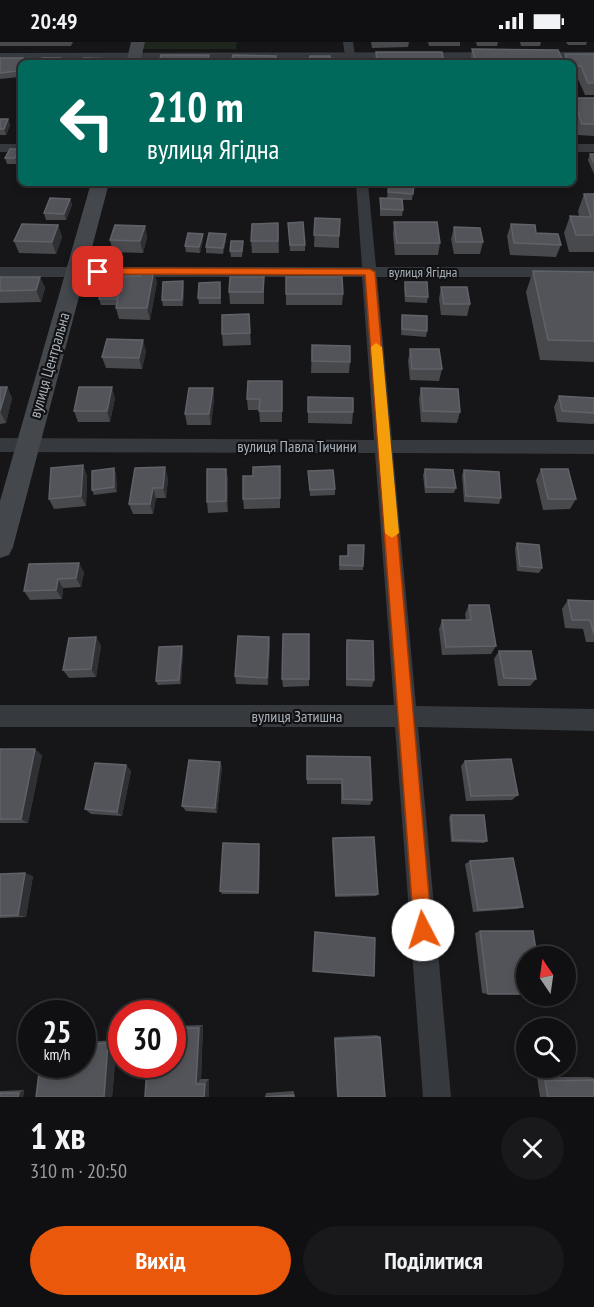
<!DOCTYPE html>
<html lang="uk">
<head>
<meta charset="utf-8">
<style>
  :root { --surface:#101012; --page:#19191b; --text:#f1f3f6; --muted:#9c9d9f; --line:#303032; --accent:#ea580c }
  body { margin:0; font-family:"PT Sans Narrow",sans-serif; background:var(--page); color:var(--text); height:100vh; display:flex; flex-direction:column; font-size:22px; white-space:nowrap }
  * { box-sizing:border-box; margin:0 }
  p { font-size:20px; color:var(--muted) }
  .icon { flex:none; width:33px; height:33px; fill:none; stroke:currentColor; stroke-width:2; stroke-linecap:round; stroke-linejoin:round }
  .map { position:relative; height:1055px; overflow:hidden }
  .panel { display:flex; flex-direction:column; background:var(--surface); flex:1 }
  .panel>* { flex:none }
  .guide { position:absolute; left:18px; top:18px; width:558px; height:126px; border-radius:9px; box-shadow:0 3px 9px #0003,0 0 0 2px var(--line); background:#00695c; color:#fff; overflow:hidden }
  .needle { width:39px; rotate:347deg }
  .buttons { position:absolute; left:516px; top:904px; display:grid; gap:12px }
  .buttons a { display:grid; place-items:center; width:60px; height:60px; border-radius:50%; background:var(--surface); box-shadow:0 3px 9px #0003,0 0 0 2px var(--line); font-size:30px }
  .speed { position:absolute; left:18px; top:958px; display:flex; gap:12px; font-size:30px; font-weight:700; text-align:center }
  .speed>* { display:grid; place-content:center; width:78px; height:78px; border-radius:50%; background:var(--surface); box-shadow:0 3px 9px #0003,0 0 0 2px var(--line); line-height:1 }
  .speed small { font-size:15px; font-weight:400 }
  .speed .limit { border:9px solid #d22; background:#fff; color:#111 }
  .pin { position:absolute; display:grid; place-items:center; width:51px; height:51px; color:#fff; margin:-26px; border-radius:12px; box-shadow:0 3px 9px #0006 }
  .me { position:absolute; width:66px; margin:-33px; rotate:355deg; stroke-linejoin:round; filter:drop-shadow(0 0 4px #0008) }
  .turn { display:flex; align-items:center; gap:21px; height:126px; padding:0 30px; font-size:27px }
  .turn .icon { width:78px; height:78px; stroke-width:2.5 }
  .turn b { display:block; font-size:42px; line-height:51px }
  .round { display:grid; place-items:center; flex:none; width:63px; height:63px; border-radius:32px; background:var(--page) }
  .overview { display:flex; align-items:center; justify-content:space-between; height:102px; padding:0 30px }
  h1 { font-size:36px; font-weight:800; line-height:45px }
  .primary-button { display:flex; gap:12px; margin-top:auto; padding:12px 30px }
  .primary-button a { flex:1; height:69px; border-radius:36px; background:var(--accent); color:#fff; font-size:24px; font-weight:800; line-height:69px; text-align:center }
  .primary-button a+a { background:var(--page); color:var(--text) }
  .status { display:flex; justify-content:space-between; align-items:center; height:42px; padding:0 30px; background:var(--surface); direction:ltr }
  .status svg { height:16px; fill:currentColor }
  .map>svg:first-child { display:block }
  .green { fill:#1e261d }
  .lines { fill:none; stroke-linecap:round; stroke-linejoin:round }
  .minor { fill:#36393d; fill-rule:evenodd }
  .tertiary { fill:#36393d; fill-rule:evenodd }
  .secondary { fill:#44484d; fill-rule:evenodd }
  .wall { fill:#47494d }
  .shaded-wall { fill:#2f3033 }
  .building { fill:#525459; stroke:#5f6268; stroke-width:1.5 }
  .route { fill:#ea580c; stroke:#983908; stroke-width:1.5 }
  .slow { fill:#f59e0b }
  .labels { text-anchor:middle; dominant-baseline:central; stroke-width:4.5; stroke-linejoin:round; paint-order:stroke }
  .far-street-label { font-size:14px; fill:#a7afb8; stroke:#111113 }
  .street-label { font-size:16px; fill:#a7afb8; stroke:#111113 }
</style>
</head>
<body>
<div class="status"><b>20:49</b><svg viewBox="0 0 49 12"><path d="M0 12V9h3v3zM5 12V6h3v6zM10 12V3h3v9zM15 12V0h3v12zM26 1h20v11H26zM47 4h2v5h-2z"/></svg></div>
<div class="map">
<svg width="594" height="1055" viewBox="0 0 594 1055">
  <rect width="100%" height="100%" fill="#161618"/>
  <path class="green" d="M143,0H237L236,7H141Z"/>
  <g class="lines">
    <path class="minor" d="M343,0H353L356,21H346Z
      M0,102H21V110H0Z
      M573,102H594V110H573Z
      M356,141H368L376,225H594V235H377L392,398H594V412L393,411L416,664L594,667V689L418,685L451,1055H423L395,685H0V663H394L375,411L0,410V396L374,398L362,235H0V225H362Z"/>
    <path class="tertiary" d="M594,10V18L0,19V11Z"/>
    <path class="secondary" d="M131,0H145L140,21H126Z
      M91,141H109L13,505L9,513L0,516V459Z"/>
  </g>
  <path class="wall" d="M0,0H73L71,4H0Z
    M371,0H409L408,5L372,6Z
    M428,0H460V4H429Z
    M476,0H498L497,4H477Z
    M520,0H541L540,4H521Z
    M566,0H587L586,3H568Z
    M472,7L563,19L565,12H594V53H585L577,35H573V21H470Z
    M0,16L21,21V30L19,35L0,37Z
    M573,56H594V94L578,93L573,77Z
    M0,77H8L10,83L6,93H0Z
    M20,107L21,115L17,122H7L5,116Z
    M590,112H594V132L588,118Z
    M301,141H342V146L301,145Z
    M389,141L414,142L412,158H402L403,168L402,174H380V156H387Z
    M584,152H594V210H569L564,191L570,174H579L578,169Z
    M70,157L72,163L66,178H46L44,171Z
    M315,176L339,194V206L314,205Z
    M394,180L440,201L438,213H395L393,192Z
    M278,181L279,211H252L251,199Z
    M288,181L305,203V209H290Z
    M511,182L536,191L561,203L556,215L510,213L507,194Z
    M58,183L62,195L56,212L19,211L14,199Z
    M145,184L147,196L143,211L113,210L110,198Z
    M454,185L483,200L480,212H454L451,197Z
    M226,192V198L223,212L206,211V205Z
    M203,198L200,211L186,210L185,204Z
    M243,205L242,215H231L230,209Z
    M533,229L594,230V320L540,318L526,250Z
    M0,235H40L45,246L41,260L0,261Z
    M286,235L343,252L342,263H286Z
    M157,240L150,278L119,277L116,266V263H101L99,257Z
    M220,240L221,262H199L198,256Z
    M405,240L428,255L427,261L405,260L404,246Z
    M184,245L183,264H163L162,258Z
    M441,245L470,262L467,274L441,273L439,257Z
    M264,246V262H230L229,250Z
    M249,272L251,303L223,304L222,292Z
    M402,273L427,289L426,295L401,293Z
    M312,303L350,320L349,331H311Z
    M410,307L442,327L439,339L410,338L408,319Z
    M146,309L142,327L106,326L102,315Z
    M282,339V380H260L259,368H248L247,357Z
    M0,345H7L12,356L6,381L0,382Z
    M213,346L214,357L211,383H187L185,372Z
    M421,346L460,370L457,381L421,380L419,357Z
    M559,354L594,356V381L593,382L557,380L554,365Z
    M308,355L353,370L352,382L308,381Z
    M115,356L110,380H78L74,369Z
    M83,423L87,434L86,464L54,467L49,457Z
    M280,424V466L244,467L243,457L253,434Z
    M114,426L116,432L117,450L94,453L92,448Z
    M135,426L168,436L166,456H156L153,472H133L129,462Z
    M226,427L228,437V470L208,471L207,460Z
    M425,427L456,446L454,451H425L423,433Z
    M541,427L576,457L570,467L543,468L536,438Z
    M464,428L501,456L499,462L464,460L462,433Z
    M308,429L335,447V453L310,454Z
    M517,501L542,526L539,531L517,529L515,506Z
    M348,503L363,524V528H339L340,514H348Z
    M29,522L84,530L81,545L63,546L62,557L30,558L24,549Z
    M568,558L594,559V600H586L583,587L565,586L562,567Z
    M469,563L496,604L491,612L442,613L439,587L442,578H466L465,572Z
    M96,595L101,604L96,635L69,636L63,628Z
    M347,598L374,638L372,645L346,644V606Z
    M270,603L268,643L236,642L235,634Z
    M183,608L181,642L158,643L156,639Z
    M499,609L536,637L530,644H498L494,617Z
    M282,637H309V644L283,645Z
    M0,707L42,713L28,781H0Z
    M307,714L370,715L372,758L370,763L341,762V742H307Z
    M465,719L518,753L512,758L466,759L461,724Z
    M220,720L222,725L217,771L186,769L182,764Z
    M126,723L131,729L122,774L91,772L85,767Z
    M451,773L487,799L484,801L451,800L449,775Z
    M333,796L378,852L376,854L335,855L332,800Z
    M260,805L259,852H222L220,849Z
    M470,819L523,865L517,867L473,870L465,822Z
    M0,832L33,834L26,875L0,876Z
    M480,889L488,952L482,951L475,891Z
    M203,983L201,1037H209V1055H145L172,1023V984Z
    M377,993L380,995L385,1055H337L334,995Z
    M117,998L112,1055H36L82,1023V1000Z
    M537,1035H590L594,1036V1055H540Z
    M24,1048L23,1055H0V1049H1Z
    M294,1049V1055H265L266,1051Z"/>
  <path class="shaded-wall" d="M23,16L24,21H21V30L19,35L17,29Z
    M8,77L10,83L6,93L4,87Z
    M20,107L21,115L17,122L15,116Z
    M70,157L72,163L66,178L64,172Z
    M58,183L62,195L56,212L52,200Z
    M145,184L147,196L143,211L140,199Z
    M203,192V198L200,211L199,205Z
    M226,192V198L223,212V206Z
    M154,228L157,240L150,278L147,266Z
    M40,235L45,246L41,260L36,248Z
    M183,239L184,245L183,264L182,258Z
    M143,298L146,309L142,327L139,316Z
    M7,345L12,356L6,381L0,369Z
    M112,345L115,356L110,380L107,369Z
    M213,346L214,357L211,383L209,372Z
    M83,423L87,434L86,464L81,454Z
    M165,425L168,436L166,456L163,446Z
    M114,426L116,432L117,450L114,445Z
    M226,427L228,437V470L226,459Z
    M153,446L156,456L153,472L150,462Z
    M79,521L84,530L81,545L76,536Z
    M58,537L63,546L62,557L56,548Z
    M96,595L101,604L96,635L91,627Z
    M269,595L270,603L268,643L267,636Z
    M182,604L183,608L181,642L179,638Z
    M35,707L42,713L28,781L21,777Z
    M220,720L222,725L217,771L215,766Z
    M126,723L131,729L122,774L117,770Z
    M259,802L260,805L259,852L258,850Z
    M25,831L33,834L26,875L18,873Z
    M203,983L201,1037L196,1042L199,986Z
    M117,998L112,1055H104L108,1001Z
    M209,1037V1055H204L205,1042Z
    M24,1048L23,1055H18L19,1051Z"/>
  <path class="building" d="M472,7L558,8L564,21L476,20Z
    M376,10H442L444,21H377Z
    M565,12H594V41H588L581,24H573V21H569Z
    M161,13H209L207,21H159Z
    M233,13L276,14L275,21H231Z
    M310,14H330V21H309Z
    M0,16H23L17,29L0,31Z
    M42,16H60L58,21H40Z
    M84,16L113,17L112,21H82Z
    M209,19H232L231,21H209Z
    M573,56H594V82H582Z
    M0,77H8L4,87H0Z
    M10,107H20L15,116H5Z
    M590,112H594V121Z
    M389,141L414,142L413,152L388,150Z
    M584,152H594V193H576L570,174L591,175Z
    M50,156L70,157L64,172L44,171Z
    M380,156L402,157L403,168L381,167Z
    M315,176L340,177L339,194L314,193Z
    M303,180L305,203H290L288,181Z
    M394,180H437L440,201H397Z
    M278,181V199H251L252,182Z
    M22,182L58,183L52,200L14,199Z
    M511,182L535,183L536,191L558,192L561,203L514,201Z
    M115,183L145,184L140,199L110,198Z
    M454,185L480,186L483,200H456Z
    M188,191L203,192L199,205L185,204Z
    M209,191L226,192L223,206L206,205Z
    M231,199H243L242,209H230Z
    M141,228H154L147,266H116L122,234H140Z
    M533,229L594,230V299L548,298Z
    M0,235H40L36,248L0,249Z
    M230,235H264L263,250H229Z
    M286,235H342L343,252H286Z
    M183,239L182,258H162L163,240Z
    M103,240H121L117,257H99Z
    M220,240V256H198L199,241Z
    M405,240H427L428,255L406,254Z
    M441,245H467L470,262H444Z
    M249,272L250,291L222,292V273Z
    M402,273L427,274V289L402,287Z
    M107,297L143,298L139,316L102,315Z
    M312,303L350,304V320L312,319Z
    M410,307H439L442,327H412Z
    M248,339H282V369H259L260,357H247Z
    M0,345H7L0,369Z
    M79,345H112L107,369H74Z
    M189,346H213L209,372H185Z
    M421,346L458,347L460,370L423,369Z
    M559,354L594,356V371L562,369Z
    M308,355L353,356V370H308Z
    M83,423L81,454L49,457L51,426Z
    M280,424V456L243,457V434H253V425Z
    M165,425L163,446H153L150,462H129L135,426Z
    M114,426V445L92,448V429Z
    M207,427H226V459L207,460Z
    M425,427L453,428L456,446L426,445Z
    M541,427H568L576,457H548Z
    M333,428L335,447L310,448L308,429Z
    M464,428L499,430L501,456L466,454Z
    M517,501L539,503L542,526L520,524Z
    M348,503H364L363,524L340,523V514H348Z
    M79,521L76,536L58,537L56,548L24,549L29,522Z
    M568,558L594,559V592L590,578H572Z
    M469,563H489L496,604L446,605L442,578H471Z
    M283,592H309V637H282Z
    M238,594L269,595L267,636L235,634Z
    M96,595L91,627L63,628L69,596Z
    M347,598L373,599L374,638L347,637Z
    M182,604L179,638L156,639L159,605Z
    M499,609H531L536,637L504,636Z
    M0,707H35L21,777H0Z
    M307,714L370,715L372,758L343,757L342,737H307Z
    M511,717L518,753L471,754L465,719Z
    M189,718L220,720L215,766L182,764Z
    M95,721L126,723L117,770L85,767Z
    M451,773H484L487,799L453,798Z
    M374,795L378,852L336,853L333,796Z
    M223,801L259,802L258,850L220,849Z
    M513,816L523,865L478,868L470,819Z
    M25,831L18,873L0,874V832Z
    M480,889H533L537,915H526V952H488Z
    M315,890L375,896L374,934L313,929Z
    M172,986H199L196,1042H205L204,1055H145L147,1023H172Z
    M380,995L385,1055H338L335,997Z
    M108,1001L104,1055H36L40,1023H82V1003Z
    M594,1038V1055H548L545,1039Z
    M0,1051H19L18,1055H0Z
    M294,1053V1055H265Z"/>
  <path class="route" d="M98,226L370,227L375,230L432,888L430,895L423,897L417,895L414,888L365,233L94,232L93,230Z"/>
  <path class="slow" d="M376,301L382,305L399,491L392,496L385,491L371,305Z"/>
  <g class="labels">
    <g class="far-street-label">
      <text x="423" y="230">вулиця Ягідна</text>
    </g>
    <g class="street-label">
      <text transform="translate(49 323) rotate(-74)">вулиця Центральна</text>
      <text x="297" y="404">вулиця Павла Тичини</text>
      <text x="297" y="674">вулиця Затишна</text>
    </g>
  </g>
</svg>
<div class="buttons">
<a><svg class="needle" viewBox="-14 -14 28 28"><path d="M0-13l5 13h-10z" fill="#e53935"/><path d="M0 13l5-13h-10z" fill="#9c9d9f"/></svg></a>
<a><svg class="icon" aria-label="search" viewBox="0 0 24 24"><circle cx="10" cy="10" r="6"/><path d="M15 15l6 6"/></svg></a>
</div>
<div class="speed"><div>25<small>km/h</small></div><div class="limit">30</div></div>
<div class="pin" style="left:98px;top:230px;background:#d93025"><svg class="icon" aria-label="arrive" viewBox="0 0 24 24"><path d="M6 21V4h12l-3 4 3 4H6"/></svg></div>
<svg class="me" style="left:423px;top:888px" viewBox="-20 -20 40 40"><circle r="19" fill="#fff"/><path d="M0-13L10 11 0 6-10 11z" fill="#ea580c"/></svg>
<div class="guide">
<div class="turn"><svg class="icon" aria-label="left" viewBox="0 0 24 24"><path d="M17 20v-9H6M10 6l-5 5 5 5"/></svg><div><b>210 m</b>вулиця Ягідна</div></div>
</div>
</div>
<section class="panel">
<div class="overview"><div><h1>1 хв</h1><p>310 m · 20:50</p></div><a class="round"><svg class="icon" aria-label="close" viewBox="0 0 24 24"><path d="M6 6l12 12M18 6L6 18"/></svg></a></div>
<div class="primary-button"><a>Вихід</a><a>Поділитися</a></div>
</section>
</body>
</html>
